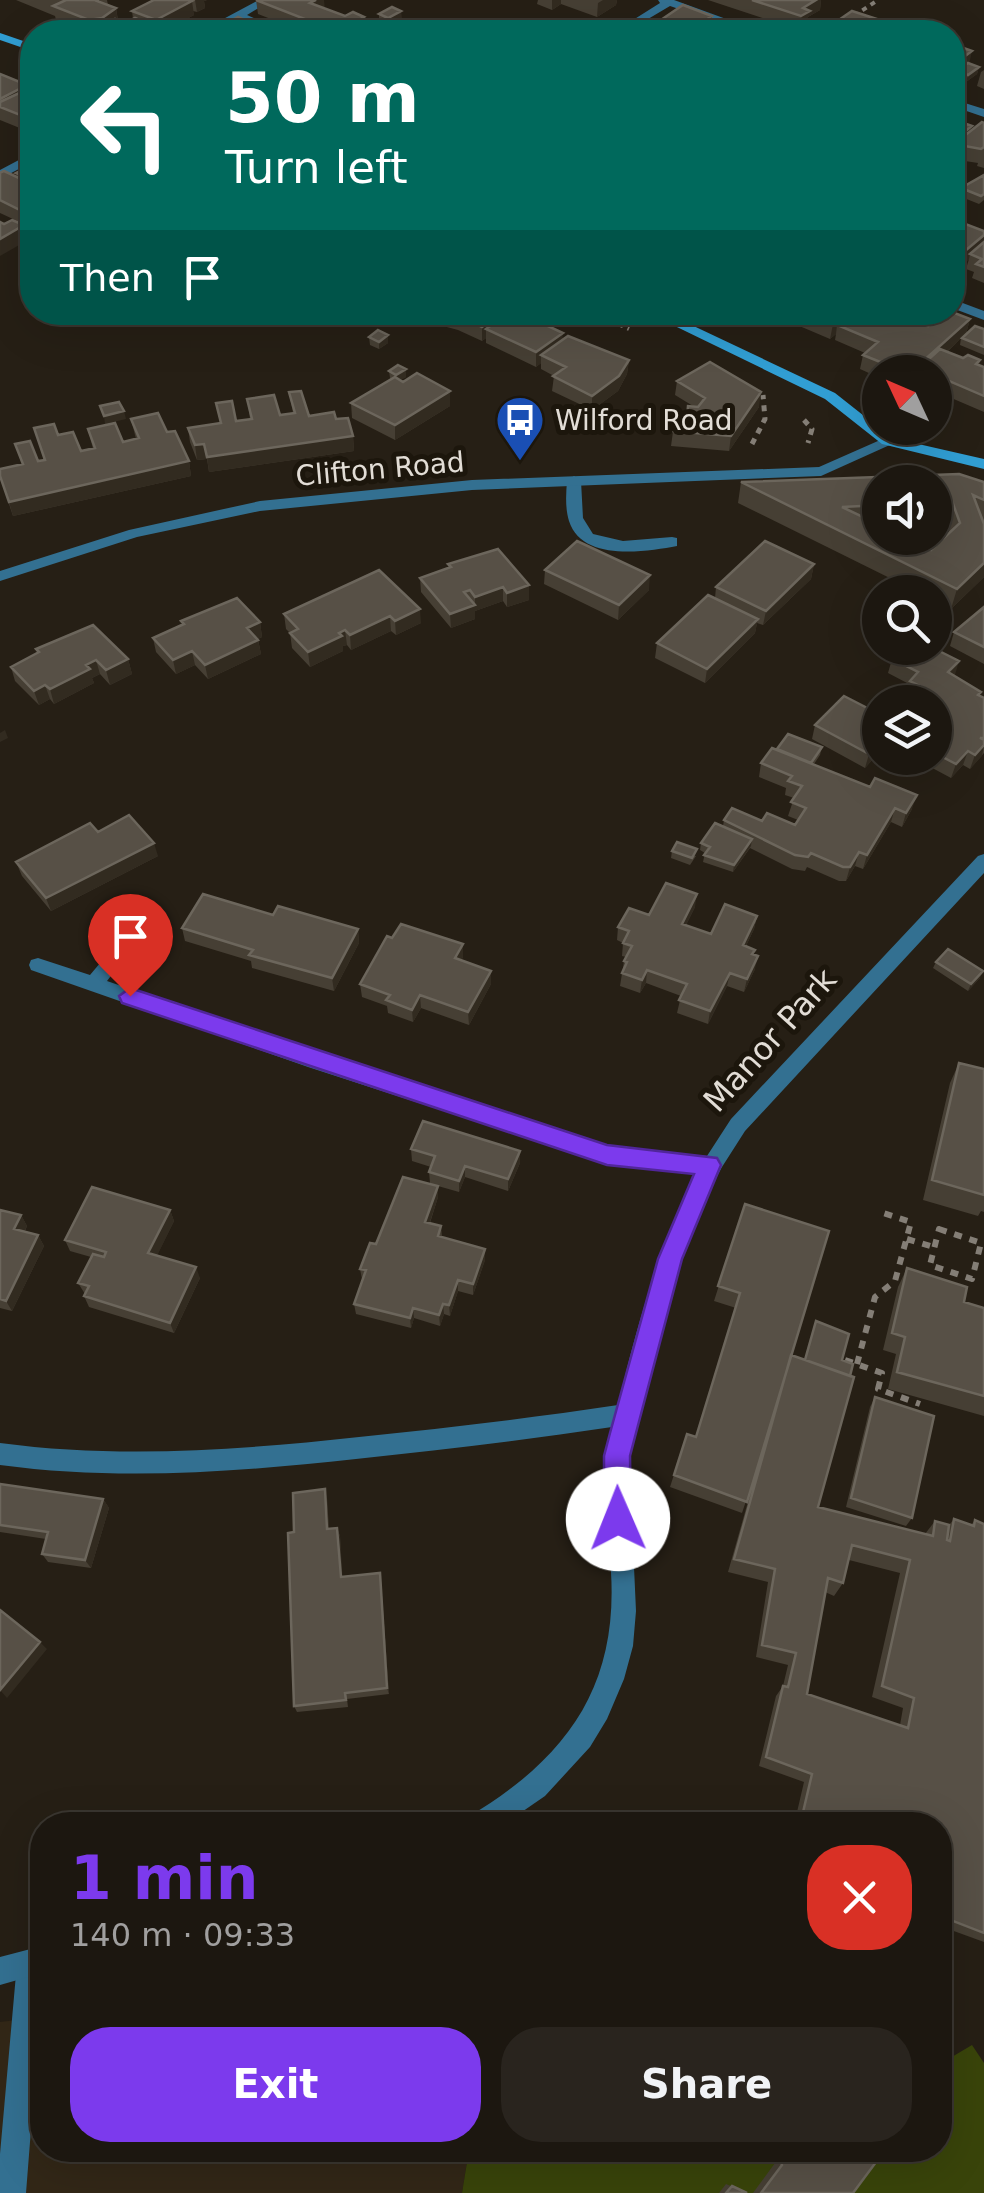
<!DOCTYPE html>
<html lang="en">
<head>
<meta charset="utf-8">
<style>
  :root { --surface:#1c1710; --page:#29241e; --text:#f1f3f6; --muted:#a09f9f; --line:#3a3630; --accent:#7c3aed }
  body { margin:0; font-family:"DejaVu Sans",sans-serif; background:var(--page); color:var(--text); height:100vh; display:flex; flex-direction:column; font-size:38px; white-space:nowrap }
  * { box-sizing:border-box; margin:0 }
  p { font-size:32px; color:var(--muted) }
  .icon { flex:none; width:55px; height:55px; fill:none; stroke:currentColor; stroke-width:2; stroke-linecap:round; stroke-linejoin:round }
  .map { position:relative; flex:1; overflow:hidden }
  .side { position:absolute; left:30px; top:1812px; width:922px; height:350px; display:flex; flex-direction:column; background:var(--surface); border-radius:40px; box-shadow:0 10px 40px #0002,0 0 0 2px var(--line) }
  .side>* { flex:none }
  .hud { position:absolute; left:20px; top:20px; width:945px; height:305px; border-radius:40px; box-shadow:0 10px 40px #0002,0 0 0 2px var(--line); background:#00695c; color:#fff; overflow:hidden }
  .needle { width:65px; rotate:314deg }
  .tools { position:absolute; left:862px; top:355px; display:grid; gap:20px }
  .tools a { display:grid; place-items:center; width:90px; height:90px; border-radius:50%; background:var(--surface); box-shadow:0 10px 40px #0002,0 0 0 2px var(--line); font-size:50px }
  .pin { position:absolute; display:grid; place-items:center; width:85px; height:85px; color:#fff; margin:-102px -42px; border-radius:50% 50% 50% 0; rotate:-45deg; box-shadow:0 0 10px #0007 }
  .pin .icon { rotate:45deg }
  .me { position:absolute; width:110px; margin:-55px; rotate:359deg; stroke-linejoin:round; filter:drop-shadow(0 0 8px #0008) }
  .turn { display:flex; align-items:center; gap:35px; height:210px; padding:0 40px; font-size:45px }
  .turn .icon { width:130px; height:130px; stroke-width:2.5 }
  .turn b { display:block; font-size:70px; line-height:85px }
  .then { display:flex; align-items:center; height:95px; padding:0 40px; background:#0003; gap:20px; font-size:38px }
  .round { display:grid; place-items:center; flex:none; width:105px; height:105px; border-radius:40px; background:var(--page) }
  .summary { display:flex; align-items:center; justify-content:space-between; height:170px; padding:0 40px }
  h1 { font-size:60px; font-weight:600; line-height:75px; color:var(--accent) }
  .cta { display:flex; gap:20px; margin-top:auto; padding:20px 40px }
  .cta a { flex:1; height:115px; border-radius:40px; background:var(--accent); color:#fff; font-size:40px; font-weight:600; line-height:115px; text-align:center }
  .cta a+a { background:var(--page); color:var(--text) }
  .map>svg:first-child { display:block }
  .built { fill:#322717 }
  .green { fill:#39440a }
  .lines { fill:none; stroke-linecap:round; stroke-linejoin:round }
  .path-far2 { stroke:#847e76; stroke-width:4; stroke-dasharray:5 5; stroke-linecap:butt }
  .path-far1 { stroke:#847e76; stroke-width:5; stroke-dasharray:6 6; stroke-linecap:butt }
  .path { stroke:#847e76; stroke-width:6; stroke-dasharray:8 8; stroke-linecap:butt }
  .service { fill:#337091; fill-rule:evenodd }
  .minor { fill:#337091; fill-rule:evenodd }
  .tertiary { fill:#337091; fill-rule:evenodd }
  .secondary { fill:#319ed3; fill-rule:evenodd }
  .wall { fill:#463f34; fill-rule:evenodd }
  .shaded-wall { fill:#322b20 }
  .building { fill:#575046; stroke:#6c665c; stroke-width:2.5; fill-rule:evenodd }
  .route { fill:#7c3aed; stroke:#51269a; stroke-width:2.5 }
  .labels { text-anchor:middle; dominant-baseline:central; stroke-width:10; stroke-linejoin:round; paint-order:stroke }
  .far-poi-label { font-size:28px; fill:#e2ddd6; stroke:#1c160c; text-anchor:start }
  .far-street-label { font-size:28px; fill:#e2ddd6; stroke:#1c160c }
  .street-label { font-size:32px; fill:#e2ddd6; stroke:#1c160c }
</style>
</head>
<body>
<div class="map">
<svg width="984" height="2193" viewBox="0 0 984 2193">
  <rect width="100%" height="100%" fill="#261f15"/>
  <path class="built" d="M42,2017V2150H469L462,2193H0V2022Z"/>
  <path class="green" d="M972,2045L984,2063V2193H462L469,2150H940V2064Z"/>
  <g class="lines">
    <path class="path-far2" d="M854,16L878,0
      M591,312L629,329"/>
    <path class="path-far1" d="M804,420L812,429L808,443
      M752,444L765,419L763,395"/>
    <path class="path" d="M939,1229L981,1243L972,1279L930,1265Z
      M907,1239L934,1247
      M845,1360L882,1373L878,1389L920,1404
      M857,1364L875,1297L895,1281L911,1222L883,1213"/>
    <path class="service" d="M32,153V162L0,179V170Z
      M574,476L581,481L583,518L593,534L623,541L672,537L677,538V546C645,552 582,562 569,521C565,508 566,494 567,481Z
      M31,1949L41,1953L42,1958V1989L26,2193H0V2154L17,1963L21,1953Z"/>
    <path class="minor" d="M259,0H272L247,15L286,32H272L238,19L213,32H199Z
      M658,0H674L762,32H747L670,6L626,32H614L660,3Z
      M952,99L984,109V117L952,106Z
      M952,299L984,311V320L952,308Z
      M984,854V873L745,1131L722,1167L703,1203L673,1283L629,1456L636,1611L633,1646L624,1679L607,1719L590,1747L545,1796L503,1825H466L470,1816C566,1758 618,1688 611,1572C609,1523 601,1476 612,1427C527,1440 442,1450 356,1459C237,1472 119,1481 0,1465V1443C120,1459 239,1450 359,1437C446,1428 532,1418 618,1405C637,1325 659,1246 698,1173L607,1164L308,1067L31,970L29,965L31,960L38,958L90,975L111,950L118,948L127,955L107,981L309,1051L607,1146L707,1156L731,1119L978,856Z
      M42,1946V1973L0,1985V1957Z"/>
    <path class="tertiary" d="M887,437L892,438V444L821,476L472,490L260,511L137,537L0,581V571L129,530L260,501L472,480L819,467Z"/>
    <path class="secondary" d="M0,33L32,44V51L0,40Z
      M646,312H664L835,393L892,438L984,459V469L882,444L825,399Z"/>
  </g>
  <path class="wall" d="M16,0H107L108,5L116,8L118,20L125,23L133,19L132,11L154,0H207L204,1L205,8L197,12L193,11L194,15L162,32H88L56,20L55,16Z
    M256,0L325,9L345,16L364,17L365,24L381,30L400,32H304L258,14Z
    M538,0H617L616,5L597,17L561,4L552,10L537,4Z
    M708,0H821L820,10L808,17L807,25L799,30Z
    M379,14L402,18L389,25L379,22Z
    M227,23L254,31L251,32H233L228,31Z
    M833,24L917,32H831Z
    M550,26L574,32H550Z
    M952,44L969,64L979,67L977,74L966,82L955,78L956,75L952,77Z
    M984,70V89L977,86L981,72Z
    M0,74L28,89L32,87V133L0,120Z
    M952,119L971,131L984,123V168L977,166L978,163L952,159L954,147L952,148Z
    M32,171V221L26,225L0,213V173L17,177L16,173Z
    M984,175V200L979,204L959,196L961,188Z
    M952,219L984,231V283L972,278L974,272L966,269L969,259L955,271L952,270Z
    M266,312H317L294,325L284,319L275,324L267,318Z
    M411,312H509L563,339L629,360L627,374L618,391L592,410L552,391L554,376L541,369V363L536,367L486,343V338L482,341L458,330L428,322L427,317L423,320L412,315Z
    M776,312H867L877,317L883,312H952L970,319L966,334L984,329V355L960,345L961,338L947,352L963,358L980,360L979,365L984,367V412L935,391V372H880V378L860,369L863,355L865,353L835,340L836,334L830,339L776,316Z
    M388,335V343L379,349L370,345L369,337Z
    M389,371L406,377L400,380L450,406L395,440L352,418L351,403L391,379L390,378Z
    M677,381L759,407L729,451L671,446L675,417L687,418L693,406L675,395Z
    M289,392L309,416L336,419L353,436L354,451L209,472L207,459L197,460L190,442L188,428L220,423L216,403L236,421L250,419L247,399L280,415L293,413Z
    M131,419L167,432L189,461L191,476L13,516L0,477L22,465L15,444L38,461L44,460L34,428L58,435L81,451L93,449L88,429L123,442L136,439Z
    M741,482H984V577L951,609L935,601V592H918L738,503ZM880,482H935V522H946L950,533L931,550L880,538Z
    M448,564L529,600L507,607L503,601L475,611V610V619L451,628L421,592L420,578L448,568Z
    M814,564L811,579L763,625L757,623L755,633L705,683L655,658L657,643L715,598L716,587Z
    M379,570L421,623L396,635L391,631L351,650L347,645L343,646V651L310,667L292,648L290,633L286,629L284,614Z
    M545,570L649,590L618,620L544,584Z
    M984,607V664L950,646L954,632Z
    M181,621L260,622L262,637L258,639L261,654L208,679L195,665L176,674L156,652L153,638L182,625Z
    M36,649L128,659L132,674L110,685L100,674L92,678L94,683L54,704L50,699L39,705L15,681L11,667L37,653Z
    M892,659L955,675L954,676L984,698V753L970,769L963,765L951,778L923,763L920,767L898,758H935V702L914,700L906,695L909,684L888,673Z
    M880,713V751L865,768L812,739L815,725Z
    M822,747L820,755L814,764L912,809L902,827L891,822L863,869L855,866L846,881H839L807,867L805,871L792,869L750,848L733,872L703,862L705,853L700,850L701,843L723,826L724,820L762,821L795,825L798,820L788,816L794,798L785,795L786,788L759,777L761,763L777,749Z
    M98,832L158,856L51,911L22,876L16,862Z
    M672,851L696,856L690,865L671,858Z
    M695,907L686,925L711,934L757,916L754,929L746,946L754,954L755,969L744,992L727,986L708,1024L677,1013L681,996L646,983L640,993L620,986L624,961L626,957L622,956L623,943L617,940L618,927L649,915Z
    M273,915L358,929L359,943L334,991L252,968L251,961L185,941L182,928Z
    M392,938L463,957L461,961L491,984L469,1025L421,1008L413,1022L388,1013L387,1006L362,997L360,984Z
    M936,962L980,978L968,991L933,968Z
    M959,1063L984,1069V1212L981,1211L978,1216L923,1200L950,1083Z
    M411,1149L520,1163L508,1191L465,1177L459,1192L438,1186V1197L430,1223L441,1226L442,1237L485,1249V1260L473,1295L458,1291L450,1316L444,1314L440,1326L414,1318L411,1328L356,1314L354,1304L363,1280L362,1279L360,1269L376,1244L430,1183L429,1172L431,1167L412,1161Z
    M745,1204L791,1357L804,1360H842L818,1507L925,1534L935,1521L949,1525L954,1519L971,1525L975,1520L984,1524V1942L940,1926V1825H794L804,1782L759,1766L776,1696L783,1686L788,1665L756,1657L768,1582L728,1572L761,1456L742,1513L670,1487L687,1434L696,1437L736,1308L714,1301ZM849,1560L900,1573L872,1697L903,1708L900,1725L807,1694L825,1592L834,1596L843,1583Z
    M0,1210L21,1215L27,1226L25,1231L38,1235L44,1246L12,1311L0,1308Z
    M170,1210L174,1221L157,1255L200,1278L174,1333L89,1307L84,1296L85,1294L78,1283L91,1257L70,1251L65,1240Z
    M907,1268L964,1302L984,1308V1416L888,1389L896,1354L883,1350L898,1287Z
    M875,1397L912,1518L906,1526L846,1507L870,1407Z
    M0,1484L103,1499L109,1508L91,1568L48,1562L42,1554L46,1539L0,1532Z
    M327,1498L329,1529L337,1528L340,1536L342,1577L381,1581L389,1694L347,1699L348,1707L297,1712L294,1706V1532Z
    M770,2150H885L853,2193H753L775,2163Z
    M726,2184L747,2193H719Z"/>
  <path class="shaded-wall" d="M195,0H207L204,1L205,8L197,12Z
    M316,0H324L325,10L310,3Z
    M552,0H561V4L552,10Z
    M603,0H617L616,5L597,17L598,3Z
    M816,0H821L820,10L808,17L807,25L799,30L803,8Z
    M192,1L194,15L162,32H158L156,20Z
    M116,8L118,22L100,27V32H92L89,20Z
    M401,11L402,18L389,25L388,18Z
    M712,16V32H700L701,23Z
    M253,24L254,31L243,32L242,29Z
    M972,51L969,65L957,71L956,75L952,77L956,63Z
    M979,67L977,74L966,82L968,75Z
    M27,85L30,99L0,107V99Z
    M972,126L970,134L954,144L953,148L954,140Z
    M32,205V221L26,225L22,211Z
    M24,225L28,240L0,256V239Z
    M984,235V247L970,254L969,259L955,271L959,256Z
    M274,312H283L284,319L275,324Z
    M293,312H317L294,325Z
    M502,312H509L508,323L486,329V338L482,341V327Z
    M847,312H862L837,325L836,334L830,339L833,324Z
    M911,312H925L918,313L917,320L902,332L906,317Z
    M970,319L966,334L925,371L919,368L918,372H911Z
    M563,333L562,348L541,355V363L536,367V352Z
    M388,335V343L379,349V342Z
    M629,360L627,374L618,391L592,410V396Z
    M406,369V377L397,382L396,375Z
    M450,391V406L395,440V425Z
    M761,392L759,407L729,451L731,436Z
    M124,411L126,419L105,424L104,416Z
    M353,436L354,451L209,472L207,457Z
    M204,444L207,459L197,460L195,445Z
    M189,461L191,476L13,516L9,502Z
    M984,563V577L951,609L957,589Z
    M814,564L811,579L763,625L766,611Z
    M650,575L649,590L618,620L619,605Z
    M529,585V600L507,607V593Z
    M503,587V601L475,611V597Z
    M475,605V619L451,628L450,614Z
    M420,609L421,623L396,635L395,621Z
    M390,616L391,631L351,650L350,635Z
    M758,619L755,633L705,683L707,669Z
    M260,622L262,637L249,643L247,628Z
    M345,630L347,645L343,646V651L310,667L308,652Z
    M258,640L261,654L208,679L205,665Z
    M192,651L195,665L176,674L173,660Z
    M128,659L132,674L110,685L106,670Z
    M96,660L100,674L92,678L94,683L54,704L50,689Z
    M959,661L955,675L943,687L948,672Z
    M45,685L50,699L39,705L34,691Z
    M5,730L8,738L0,742V733Z
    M880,741V751L865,768L869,754Z
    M984,745L982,756L970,769L975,755Z
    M968,751L963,765L951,778L956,764Z
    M917,795L912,809L902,827L906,813Z
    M895,808L891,822L863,869L867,855Z
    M752,839L751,846L733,872L734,865Z
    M154,843L158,856L51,911L46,898Z
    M859,852L855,866L846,881L850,867Z
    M697,894L695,907L680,937L682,924Z
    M757,916L754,929L740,958L743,945Z
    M358,929L359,943L334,991L332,978Z
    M463,944V957L455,972V958Z
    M758,956L755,969L744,992L747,979Z
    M647,970L646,983L640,993L642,980Z
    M491,971V984L469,1025L468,1012Z
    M983,971L980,978L968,991L971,984Z
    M730,973L727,986L708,1024L710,1011Z
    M420,995L421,1008L413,1022L412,1010Z
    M520,1151V1163L508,1191V1179Z
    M465,1166V1177L459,1192V1181Z
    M438,1186V1197L426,1234L425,1222Z
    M170,1210L174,1221L153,1264L148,1253Z
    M21,1215L27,1226L20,1240L14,1229Z
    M38,1235L44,1246L12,1311L6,1301Z
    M485,1249V1260L473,1295V1284Z
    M196,1267L200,1278L174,1333L170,1323Z
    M458,1280V1291L450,1316L449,1305Z
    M443,1304L444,1314L440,1326L439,1315Z
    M413,1308L414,1318L411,1328L410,1318Z
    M325,1489L327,1498L329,1537L327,1529Z
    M103,1499L109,1508L91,1568L85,1560Z
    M337,1528L340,1536L343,1585L341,1577Z
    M380,1573L381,1581L389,1694L387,1688Z
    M40,1642L47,1649L7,1698L0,1690Z"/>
  <path class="building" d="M66,0H98L97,1L116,8L102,18L89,20L53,6Z
    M154,0H188L192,1L156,20L132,11Z
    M256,0H316L310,3L345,16L353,12L364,17L357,21L381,30L388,27L400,31L338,32Z
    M752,0H816L803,8L810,11L801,16Z
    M683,5L712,16L701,23L712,27L704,32L690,30L686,32H661L649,28Z
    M392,7L401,11L388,18L379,14Z
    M852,11L917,32H860L833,24Z
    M238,17L253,24L242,29L227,23Z
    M135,18L156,27L145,32H113L100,27L115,19L125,23Z
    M558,21L574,28L566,32L550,26Z
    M213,23L228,29L222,32H195Z
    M466,26L476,29L470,32H454Z
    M264,28L276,32H254Z
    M952,44L972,51L956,63L952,62Z
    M968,63L979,67L968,75L957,71Z
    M0,74L27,85L0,99Z
    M32,87V118L30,119L0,107V102Z
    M952,119L972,126L954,140H952Z
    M982,122L984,123V147L981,149L954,144Z
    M26,168L32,171V179L16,173Z
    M4,171L32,184V205L22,211L0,200V173Z
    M984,175V194L981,196L961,188Z
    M952,219L984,231V235L959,256L952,254Z
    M12,220L24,225L0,239V222L4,224Z
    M984,242V267L976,264L982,259L970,254Z
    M448,312H502L482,327L458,315Z
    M510,312H518L563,333L536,352L486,329Z
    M806,312H847L833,324Z
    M853,312H867L877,317L883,312H911L906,317L928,326L943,312H952L970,319L911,372H905L863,355L878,342L837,325Z
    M940,312L933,319L918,313L919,312Z
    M975,326L984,329V347L962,338Z
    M378,330L388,335L379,342L369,337Z
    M568,336L629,360L619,376L592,396L553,376L566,367L541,355Z
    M940,349L963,358L968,355L980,360L976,364L984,367V396L935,375V372H929L919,368Z
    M710,362L761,392L731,436L673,431L675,417L687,418L688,406L698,407L705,398L677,381Z
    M398,365L406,369L396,375L389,371Z
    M417,373L450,391L395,425L351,403L395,377L403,382Z
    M301,391L309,416L334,412L336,419L348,418L353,436L207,457L204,444L195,445L188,428L221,423L216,403L232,401L236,421L252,419L247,399L274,395L280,415L295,413L289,392Z
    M119,402L124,411L104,416L100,406Z
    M158,413L167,432L175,431L189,461L9,502L0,476V469L23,464L15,444L30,441L38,461L45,460L34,428L54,424L58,435L73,432L81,451L95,448L88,429L115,423L123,442L139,438L131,419Z
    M959,474L984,482V500L973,495L984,524V563L957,589L741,482ZM880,482H935V502L952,501L960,523L931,550L905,538H880V525L842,507L880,505Z
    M577,541L650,575L619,605L545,570Z
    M765,541L814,564L766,611L716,587Z
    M498,549L529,585L507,593L503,587L475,597L470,590L464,592L475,605L450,614L420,578L451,567L448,564Z
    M379,570L420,609L395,621L390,616L350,635L345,630L339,633L342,636L308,652L290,633L298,629L284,614Z
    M708,595L758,619L707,669L657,643Z
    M237,598L260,622L247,628L258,640L205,665L192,651L173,660L153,638L184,624L181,621Z
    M984,607V647L954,632Z
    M93,625L128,659L106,670L96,660L86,665L90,669L50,689L45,685L34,691L11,667L39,652L36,649Z
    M903,648H933L959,661L948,672L981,692L978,695L984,698V738H980L984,740V745L975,755L968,751L956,764L935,753V702H911L924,688L910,681L918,672L892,659Z
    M844,696L879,714L880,713V741L869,754L815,725Z
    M788,734L822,747L811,763L777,749Z
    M772,748L870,787L875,778L917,795L906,813L895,808L867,855L859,852L850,867H843L811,853L808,857L795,855L724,820L732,808L762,821L767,813L795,825L806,808L791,802L802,786L788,781L792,776L761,763Z
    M129,815L154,843L46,898L16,862L90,823L98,832Z
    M715,823L752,839L734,865L704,855L710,847L701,843Z
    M677,842L697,849L692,858L672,851Z
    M666,883L697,894L682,924L711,934L725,904L757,916L743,945L755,950L752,954L758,956L747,979L730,973L710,1011L679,1000L687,984L647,970L642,980L622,973L627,962L624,961L632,946L623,943L629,931L618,927L629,908L649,915Z
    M203,894L273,915L278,906L358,929L332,978L249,955L253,950L182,928Z
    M401,924L463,944L455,958L491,971L468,1012L420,995L412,1010L386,1000L390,995L360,984L387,936L392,938Z
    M948,949L983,971L971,984L936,962Z
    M959,1063L984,1069V1195L932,1180Z
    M423,1121L520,1151L508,1179L465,1166L459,1181L429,1172L435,1156L411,1149Z
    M403,1177L438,1186L425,1222L441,1226L438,1236L485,1249L473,1284L458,1280L449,1305L443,1304L439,1315L413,1308L410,1318L354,1304L366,1270L360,1269L370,1243L376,1244Z
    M92,1187L170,1210L148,1253L196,1267L170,1323L84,1296L89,1286L78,1283L93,1254L104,1257L106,1252L65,1240Z
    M745,1204L829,1231L747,1502L674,1475L687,1434L696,1437L740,1293L718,1286Z
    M0,1210L21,1215L14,1229L38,1235L6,1301L0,1299Z
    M907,1268L967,1287L964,1302L984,1308V1396L897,1372L905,1337L892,1333Z
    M816,1321L849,1334L842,1360L853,1364L850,1376L805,1360Z
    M791,1355L854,1377L818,1507L933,1536L935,1521L949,1525L947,1540L950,1541L954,1519L974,1526L975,1520L984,1524V1933L940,1916V1825H800L812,1774L766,1757L783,1686L788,1687L796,1653L762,1645L775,1569L734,1559ZM852,1545L910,1560L882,1686L914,1698L908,1728L807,1694L828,1578L843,1583Z
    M875,1397L934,1416L912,1518L851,1498Z
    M0,1484L103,1499L85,1560L42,1554L48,1532L0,1525Z
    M325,1489L327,1529L337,1528L341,1577L380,1573L387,1688L345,1693L346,1700L294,1706L288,1533L294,1532L293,1493Z
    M0,1610L40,1642L0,1690Z
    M777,2150H885L853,2193H761L782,2165Z
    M732,2186L747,2193H726Z"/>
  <path class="route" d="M130,988L607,1145L717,1158L721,1165L682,1259L636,1433L630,1456L631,1519L627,1529L618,1532L608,1529L604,1519V1456L610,1433L658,1259L694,1174L607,1165L122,1003L119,996Z"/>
  <defs>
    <g id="bus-pin" transform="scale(2.5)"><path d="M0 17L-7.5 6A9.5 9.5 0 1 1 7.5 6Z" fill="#1a4fb4" stroke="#1c160c"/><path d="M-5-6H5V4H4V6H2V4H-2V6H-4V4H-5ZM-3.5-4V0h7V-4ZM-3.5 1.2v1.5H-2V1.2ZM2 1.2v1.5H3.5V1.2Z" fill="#fff"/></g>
  </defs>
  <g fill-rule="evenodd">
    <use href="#bus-pin" x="520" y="420"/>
  </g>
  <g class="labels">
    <g class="far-poi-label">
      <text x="555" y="420">Wilford Road</text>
    </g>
    <g class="far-street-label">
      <text transform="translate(380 469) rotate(-5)">Clifton Road</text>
    </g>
    <g class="street-label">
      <text transform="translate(770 1040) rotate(-48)">Manor Park</text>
    </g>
  </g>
</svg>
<div class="tools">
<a><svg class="needle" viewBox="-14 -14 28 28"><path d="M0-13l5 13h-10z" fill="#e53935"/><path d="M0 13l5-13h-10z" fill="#a09f9f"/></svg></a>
<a><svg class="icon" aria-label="sound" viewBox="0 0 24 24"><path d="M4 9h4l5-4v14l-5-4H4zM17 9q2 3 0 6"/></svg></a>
<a><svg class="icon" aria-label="search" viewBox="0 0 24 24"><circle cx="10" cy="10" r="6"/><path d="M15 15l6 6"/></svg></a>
<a><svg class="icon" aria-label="layers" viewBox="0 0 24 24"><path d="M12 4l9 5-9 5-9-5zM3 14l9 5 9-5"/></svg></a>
</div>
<div class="pin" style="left:130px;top:996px;background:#d93025"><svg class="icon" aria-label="arrive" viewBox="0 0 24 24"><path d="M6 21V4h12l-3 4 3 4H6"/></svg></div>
<svg class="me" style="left:618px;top:1519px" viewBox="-20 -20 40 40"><circle r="19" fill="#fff"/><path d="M0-13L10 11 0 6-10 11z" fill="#7c3aed"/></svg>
<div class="hud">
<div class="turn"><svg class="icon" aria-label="left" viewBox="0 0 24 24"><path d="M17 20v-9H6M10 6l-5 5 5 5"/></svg><div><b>50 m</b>Turn left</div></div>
<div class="then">Then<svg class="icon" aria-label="arrive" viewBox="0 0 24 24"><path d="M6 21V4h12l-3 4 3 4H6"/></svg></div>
</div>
<section class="side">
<div class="summary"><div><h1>1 min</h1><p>140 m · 09:33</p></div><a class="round" style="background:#d93025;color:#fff"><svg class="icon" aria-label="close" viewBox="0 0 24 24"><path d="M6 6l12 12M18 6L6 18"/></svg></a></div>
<div class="cta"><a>Exit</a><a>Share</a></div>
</section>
</div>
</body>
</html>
